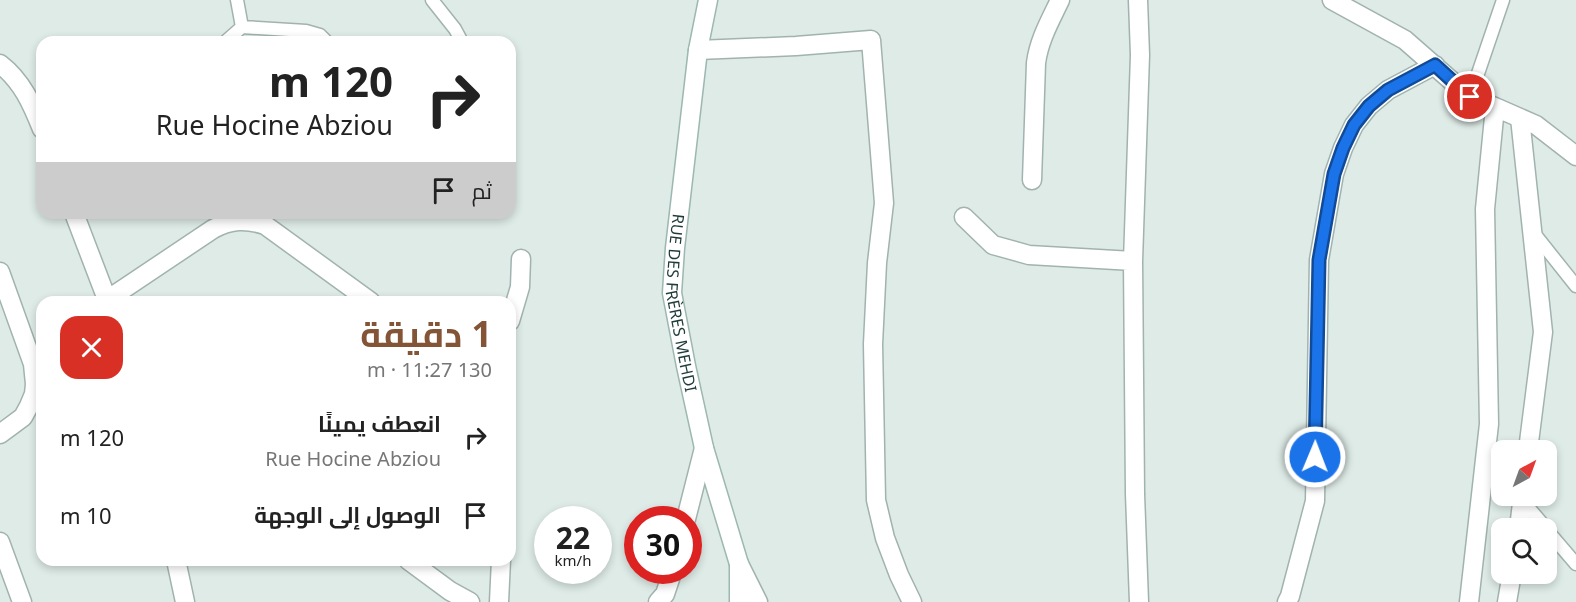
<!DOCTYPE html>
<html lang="ar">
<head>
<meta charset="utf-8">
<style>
  :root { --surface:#fff; --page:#f2f2f2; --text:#222; --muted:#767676; --accent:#835436 }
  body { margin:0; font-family:"Noto Sans",Cairo,sans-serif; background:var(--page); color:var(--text); direction:rtl; height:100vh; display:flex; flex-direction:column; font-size:22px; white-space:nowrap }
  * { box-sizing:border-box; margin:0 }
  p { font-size:20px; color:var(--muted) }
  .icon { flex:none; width:33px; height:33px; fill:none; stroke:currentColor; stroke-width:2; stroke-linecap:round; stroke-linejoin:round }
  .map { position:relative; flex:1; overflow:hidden; direction:ltr }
  .side { position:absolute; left:36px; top:296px; width:480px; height:270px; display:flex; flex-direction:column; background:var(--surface); border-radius:18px; box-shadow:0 3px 9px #0003; direction:rtl }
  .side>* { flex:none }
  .banner { position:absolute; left:36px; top:36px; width:480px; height:183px; border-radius:18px; box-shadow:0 3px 9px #0003; direction:rtl; background:#fff; color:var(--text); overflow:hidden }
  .needle { width:39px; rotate:41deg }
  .tools { position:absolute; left:1491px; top:440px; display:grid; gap:12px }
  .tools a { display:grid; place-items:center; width:66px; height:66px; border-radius:12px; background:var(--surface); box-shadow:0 3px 9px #0003; font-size:30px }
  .speed { position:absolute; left:534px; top:506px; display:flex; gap:12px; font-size:30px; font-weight:700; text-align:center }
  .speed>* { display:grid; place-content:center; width:78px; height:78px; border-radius:50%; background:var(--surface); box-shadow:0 3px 9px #0003; line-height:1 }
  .speed small { font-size:15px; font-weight:400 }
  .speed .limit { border:9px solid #d22; background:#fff; color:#111 }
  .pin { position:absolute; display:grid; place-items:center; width:51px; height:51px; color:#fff; margin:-26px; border:3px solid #fff; border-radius:50%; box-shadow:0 2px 6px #0007 }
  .me { position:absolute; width:66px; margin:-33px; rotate:1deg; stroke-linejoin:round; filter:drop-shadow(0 0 4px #0008) }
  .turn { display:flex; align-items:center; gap:21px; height:126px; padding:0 24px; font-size:27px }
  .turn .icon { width:78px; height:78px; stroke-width:2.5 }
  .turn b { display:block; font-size:42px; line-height:51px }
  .then { display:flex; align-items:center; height:57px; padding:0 24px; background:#0003; gap:12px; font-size:22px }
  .round { display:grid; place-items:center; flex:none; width:63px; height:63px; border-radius:18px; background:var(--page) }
  .overview { display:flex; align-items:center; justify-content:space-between; height:102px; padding:0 24px }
  h1 { font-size:36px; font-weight:700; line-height:45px; color:var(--accent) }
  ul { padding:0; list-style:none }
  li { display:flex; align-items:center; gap:18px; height:78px; padding:0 24px }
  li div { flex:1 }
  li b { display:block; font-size:22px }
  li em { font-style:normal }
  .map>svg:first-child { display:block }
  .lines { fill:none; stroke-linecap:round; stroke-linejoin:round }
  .service-casing { stroke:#a1b3af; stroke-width:15 }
  .minor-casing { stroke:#a1b3af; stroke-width:21 }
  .secondary-casing { stroke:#9db7b1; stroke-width:21 }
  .service { stroke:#fff; stroke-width:12 }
  .minor { stroke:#fff; stroke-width:18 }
  .secondary { stroke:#fff; stroke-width:18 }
  .route-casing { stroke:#114b97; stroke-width:15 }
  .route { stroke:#1a73e8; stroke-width:10 }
  .labels { text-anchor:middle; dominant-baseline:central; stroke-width:5; stroke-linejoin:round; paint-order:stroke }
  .street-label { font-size:16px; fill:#1f3b38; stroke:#eff7f4 }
</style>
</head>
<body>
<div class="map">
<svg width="1576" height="602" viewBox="0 0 1576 602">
  <rect width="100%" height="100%" fill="#deebe7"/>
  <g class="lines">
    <g class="service-casing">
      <path id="service" d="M237,0L242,27
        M432,0L455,29L462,42
        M225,42L242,27L306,31L320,35L327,42
        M1470,97L1503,0
        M1533,232L1576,286
        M1522,500L1546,528
        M1546,529L1576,564"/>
    </g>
    <g class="minor-casing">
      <path id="minor" d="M1138,0L1140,55L1133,261L1135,494L1139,602
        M1332,0L1405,40L1470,97L1495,107L1536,125L1576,156
        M698,50L796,46L871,40L884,203L877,263L873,344L876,500L885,538L899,575L912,602
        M0,64C22,81 32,104 42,129
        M1520,118L1543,332L1528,450
        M1032,180L1036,63C1039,40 1050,21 1060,0
        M74,213L108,302
        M964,217L993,245L1029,255L1133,261
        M0,272L33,364L35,384L34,394L29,406L23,417L0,434
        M107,300L213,229C231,219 246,219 265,225L371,302
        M510,321L520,287L521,259
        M686,519L704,448
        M1519,528L1523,495
        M0,542L22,602
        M176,560L185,602
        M408,560L450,591L470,602
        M739,564L758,602
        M499,602L501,560
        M658,602L665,594L673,570
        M1287,602L1290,596L1315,501L1319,260L1334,174L1343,148L1354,125L1369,106L1388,90L1435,65
        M1469,602L1489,424L1485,209L1495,107
        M1507,602L1512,573"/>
    </g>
    <g class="secondary-casing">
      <g id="secondary">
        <path id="s1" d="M708,0L698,50L675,248L672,293L686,366L704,448L739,564V602"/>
      </g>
    </g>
    <use href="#service" class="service"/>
    <use href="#minor" class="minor"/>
    <use href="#secondary" class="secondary"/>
  </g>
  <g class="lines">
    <g class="route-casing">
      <path id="route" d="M1315,457L1319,260L1334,174L1343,148L1354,125L1369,106L1388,90L1435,65L1470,97"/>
    </g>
    <use href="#route" class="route"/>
  </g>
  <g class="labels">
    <g class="street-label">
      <text stroke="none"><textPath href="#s1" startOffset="306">RUE DES FRÈRES MEHDI</textPath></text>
    </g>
  </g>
</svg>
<div class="tools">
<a><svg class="needle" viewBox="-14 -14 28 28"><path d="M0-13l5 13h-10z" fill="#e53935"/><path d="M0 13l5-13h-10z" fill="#767676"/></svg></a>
<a><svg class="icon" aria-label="search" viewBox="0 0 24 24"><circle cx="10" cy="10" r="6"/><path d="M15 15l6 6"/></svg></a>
</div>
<div class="speed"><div>22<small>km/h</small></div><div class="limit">30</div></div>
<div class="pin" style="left:1470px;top:97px;background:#d93025"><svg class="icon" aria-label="arrive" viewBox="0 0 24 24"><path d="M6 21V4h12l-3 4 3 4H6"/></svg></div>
<svg class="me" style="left:1315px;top:457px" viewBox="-20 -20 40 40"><circle r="17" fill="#1a73e8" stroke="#fff" stroke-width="3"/><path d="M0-11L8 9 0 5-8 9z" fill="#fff"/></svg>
<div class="banner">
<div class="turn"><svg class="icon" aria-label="right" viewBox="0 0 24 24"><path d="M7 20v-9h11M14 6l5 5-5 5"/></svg><div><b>120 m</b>Rue Hocine Abziou</div></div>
<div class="then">ثم<svg class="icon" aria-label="arrive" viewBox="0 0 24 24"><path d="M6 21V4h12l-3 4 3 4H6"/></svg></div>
</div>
<section class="side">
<div class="overview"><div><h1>1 دقيقة</h1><p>130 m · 11:27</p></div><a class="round" style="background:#d93025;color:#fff"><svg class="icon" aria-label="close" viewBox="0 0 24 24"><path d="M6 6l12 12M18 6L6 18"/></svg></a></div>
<ul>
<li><svg class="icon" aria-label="right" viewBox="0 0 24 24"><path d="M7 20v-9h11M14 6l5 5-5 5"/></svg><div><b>انعطف يمينًا</b><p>Rue Hocine Abziou</p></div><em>120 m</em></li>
<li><svg class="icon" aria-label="arrive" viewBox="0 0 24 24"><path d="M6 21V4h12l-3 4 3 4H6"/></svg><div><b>الوصول إلى الوجهة</b></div><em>10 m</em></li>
</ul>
</section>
</div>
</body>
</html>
